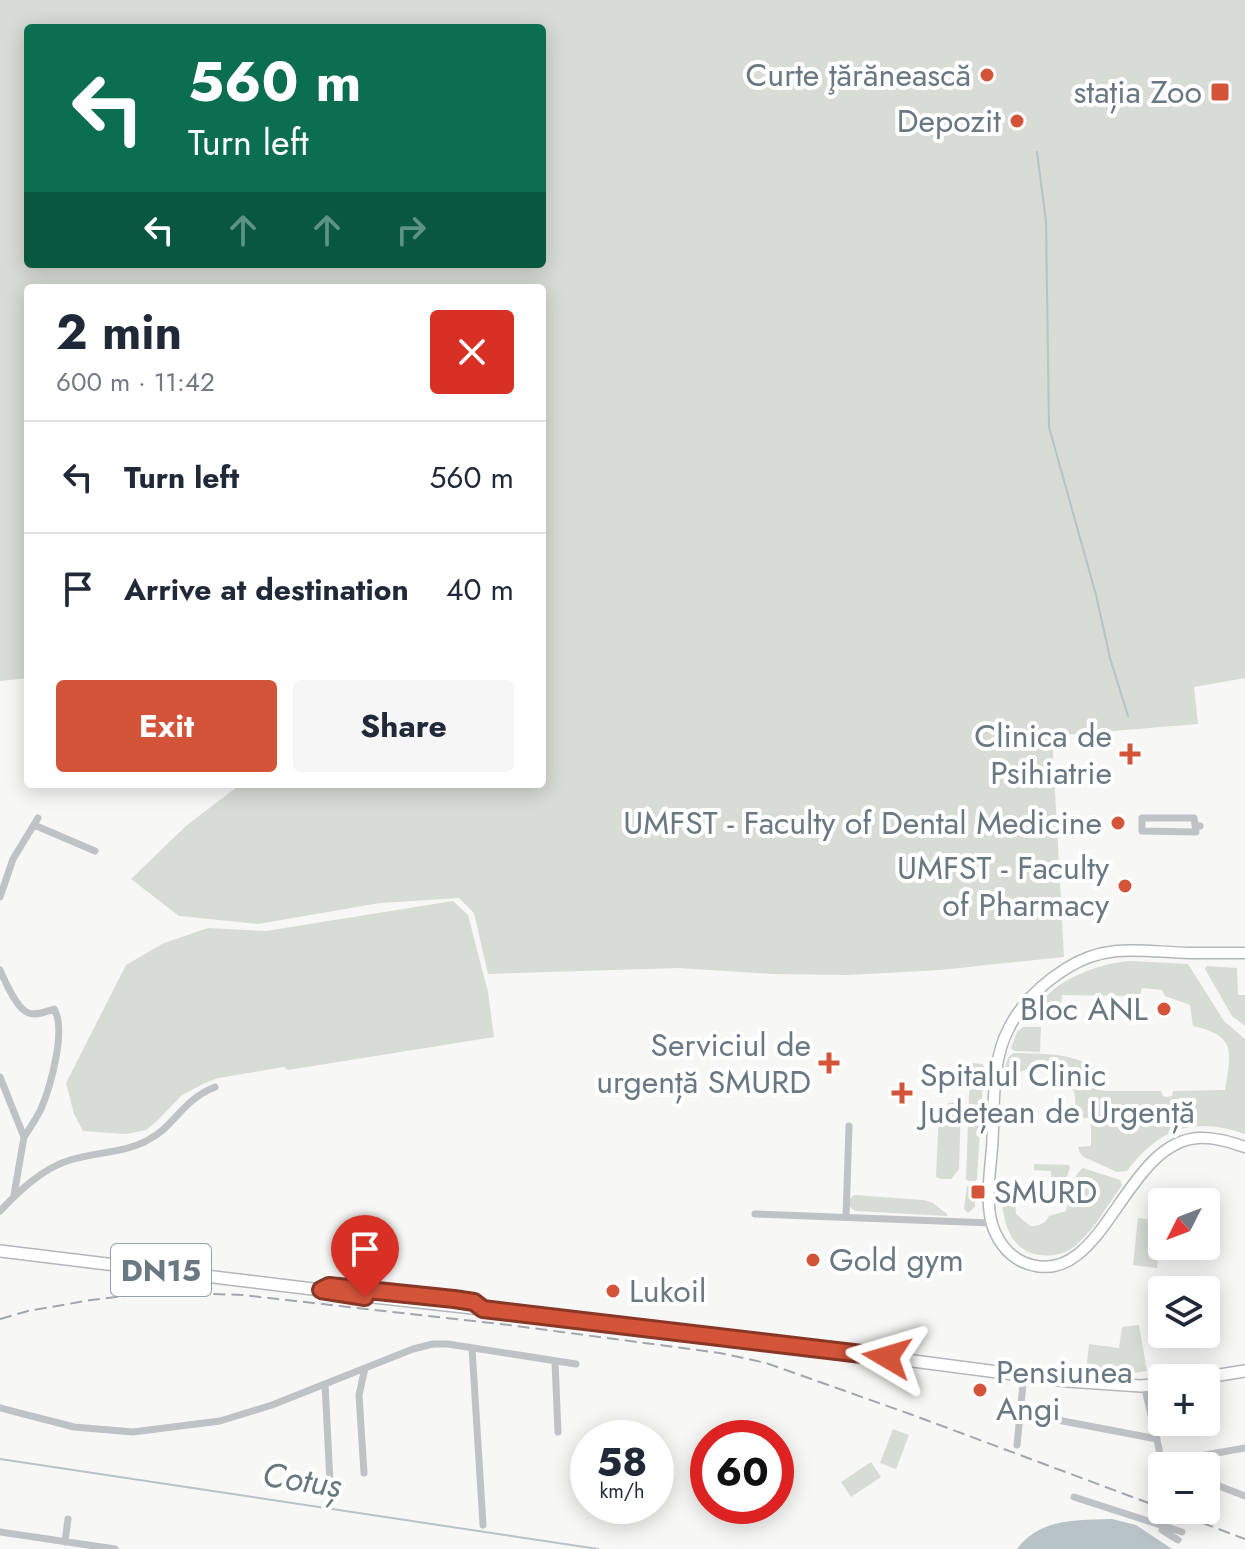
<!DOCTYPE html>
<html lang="en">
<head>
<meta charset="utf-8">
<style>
  :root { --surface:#fff; --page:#f6f6f7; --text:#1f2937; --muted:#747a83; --line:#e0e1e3; --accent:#d35439 }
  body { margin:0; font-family:Jost,sans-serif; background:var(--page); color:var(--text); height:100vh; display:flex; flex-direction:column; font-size:30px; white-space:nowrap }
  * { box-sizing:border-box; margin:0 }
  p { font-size:26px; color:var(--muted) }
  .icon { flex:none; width:44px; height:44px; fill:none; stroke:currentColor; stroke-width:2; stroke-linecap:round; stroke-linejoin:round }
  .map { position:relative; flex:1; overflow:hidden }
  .drawer { position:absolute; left:24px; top:284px; width:522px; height:504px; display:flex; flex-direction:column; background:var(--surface); border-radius:8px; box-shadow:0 4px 20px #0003 }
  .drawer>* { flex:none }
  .top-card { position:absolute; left:24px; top:24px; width:522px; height:244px; border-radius:8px; box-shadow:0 4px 20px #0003; background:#0b6e4f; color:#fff; overflow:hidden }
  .needle { width:52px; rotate:228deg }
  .controls { position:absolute; left:1148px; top:1188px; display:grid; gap:16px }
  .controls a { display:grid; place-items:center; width:72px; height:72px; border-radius:8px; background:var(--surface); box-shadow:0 4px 20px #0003; font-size:40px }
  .speed { position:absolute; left:570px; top:1420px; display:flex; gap:16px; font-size:40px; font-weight:700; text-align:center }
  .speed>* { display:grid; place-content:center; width:104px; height:104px; border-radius:50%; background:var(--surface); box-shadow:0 4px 20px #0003; line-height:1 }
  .speed small { font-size:20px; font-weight:400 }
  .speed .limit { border:12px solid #d22; background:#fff; color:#111 }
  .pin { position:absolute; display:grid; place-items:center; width:68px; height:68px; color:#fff; margin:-82px -34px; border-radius:50% 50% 50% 0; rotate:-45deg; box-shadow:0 0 8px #0007 }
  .pin .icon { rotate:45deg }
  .me { position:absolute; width:88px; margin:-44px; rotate:277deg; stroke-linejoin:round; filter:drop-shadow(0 0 6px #0008) }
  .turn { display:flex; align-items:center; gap:28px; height:168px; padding:0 32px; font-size:36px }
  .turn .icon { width:104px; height:104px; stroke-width:2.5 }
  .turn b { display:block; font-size:56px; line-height:68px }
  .lanes { display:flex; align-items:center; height:76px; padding:0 32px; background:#0003; justify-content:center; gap:40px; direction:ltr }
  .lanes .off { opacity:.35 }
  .round { display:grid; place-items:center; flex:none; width:84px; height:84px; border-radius:8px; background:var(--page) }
  .headline { display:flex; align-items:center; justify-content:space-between; height:136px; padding:0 32px }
  h1 { font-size:48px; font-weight:700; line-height:60px }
  .cta { display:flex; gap:16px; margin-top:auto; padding:16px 32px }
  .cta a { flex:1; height:92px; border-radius:8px; background:var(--accent); color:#fff; font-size:32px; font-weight:700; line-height:92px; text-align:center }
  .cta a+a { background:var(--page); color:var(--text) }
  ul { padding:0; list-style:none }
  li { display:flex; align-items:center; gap:24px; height:112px; padding:0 32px; border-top:2px solid var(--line) }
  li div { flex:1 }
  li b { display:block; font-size:30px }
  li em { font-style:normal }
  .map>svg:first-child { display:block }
  .green { fill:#d7dcd4; fill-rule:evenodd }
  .water { fill:#b7c3c6 }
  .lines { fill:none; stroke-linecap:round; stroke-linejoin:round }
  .stream { stroke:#b7c3c6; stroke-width:2 }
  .secondary-casing { stroke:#b1b7bb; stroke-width:13 }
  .primary-casing { stroke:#b2b7ba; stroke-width:14 }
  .street { stroke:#bfc3c6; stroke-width:7 }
  .secondary { stroke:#fff; stroke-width:10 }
  .primary { stroke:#fff; stroke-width:11 }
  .rail { stroke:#a1a7ac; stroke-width:2; stroke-dasharray:12 6; stroke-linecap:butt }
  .route-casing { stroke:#893725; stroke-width:20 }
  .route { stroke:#d35439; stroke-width:14 }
  .poi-dot { fill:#d35439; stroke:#fff; stroke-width:3 }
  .labels { text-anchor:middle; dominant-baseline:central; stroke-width:8; stroke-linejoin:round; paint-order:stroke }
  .shield { fill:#fff; stroke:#96a1a8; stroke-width:2 }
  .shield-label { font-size:30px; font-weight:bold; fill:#697983 }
  .poi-label { font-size:32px; fill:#697983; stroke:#fff; text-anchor:end }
  .water-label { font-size:34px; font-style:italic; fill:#65797f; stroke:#fff }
</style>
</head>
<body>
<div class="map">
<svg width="1245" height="1549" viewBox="0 0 1245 1549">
  <rect width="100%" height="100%" fill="#f7f7f5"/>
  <path class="green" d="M0,0H1245V678L1194,687L1198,724L1052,736L1064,957L940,970L847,975L773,974L678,968L488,974L474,913L459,898L380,903L258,924L179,916L131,879L187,825L241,784H542V288H28V678L0,681ZM28,28H542V264H28Z
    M453,901L468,915L488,992L494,1037L288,1070L284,1067L218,1078L203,1084L182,1095L157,1121L146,1130L126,1134L83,1131L74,1114L66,1083L126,965L164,943L208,928L266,931Z
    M1131,961L1188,964L1224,1021L1245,1039V1134C1195,1116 1159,1128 1127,1171L1117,1172L1084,1157L1080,1153L1078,1147L1091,1146V1118H1075C1075,1110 1076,1100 1074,1092C1067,1072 1039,1063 1020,1072L1019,1089L1004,1088C1005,1076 1003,1060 1013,1053C1036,1054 1082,1052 1096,1072C1100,1077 1101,1086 1103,1091H1161L1163,1096L1167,1097L1172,1096L1173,1091L1225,1090C1231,1051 1237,1036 1193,1026L1190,1005L1165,996L1162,990L1142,988L1140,996L1062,995L1060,1012L1058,1013L1043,1012L1039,1010L1038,1006C1056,979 1099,963 1131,961Z
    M1207,966L1237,968L1238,995H1245V1026L1232,1016L1205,969Z
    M1023,1027H1041L1040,1052L1014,1051L1011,1048L1017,1032Z
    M972,1063L982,1064L984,1066L977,1179L975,1181H968L966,1179L970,1065Z
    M960,1102L961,1106L959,1169L951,1179H941L936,1177L939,1112H947L948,1103Z
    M1034,1164L1069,1165L1070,1168L1061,1193H1050L1051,1171L1034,1170Z
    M1083,1168L1120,1180L1122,1185C1108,1204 1095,1229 1076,1245C1067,1253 1054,1257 1041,1255C1007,1252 1002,1216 1001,1188L1014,1187L1016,1214L1030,1226C1039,1226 1045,1224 1049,1216L1066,1211C1070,1197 1071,1177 1083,1168Z
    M967,1186H975V1207L968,1213L964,1209Z
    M854,1195L923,1200L933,1203L947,1214V1216L855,1211L849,1206L848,1201Z
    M1138,1218L1162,1221L1157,1268L1133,1265Z
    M1139,1325L1147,1371L1120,1375L1086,1373L1089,1344L1119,1348L1122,1327Z
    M893,1429L909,1435L896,1469L880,1463Z
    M871,1462L881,1477L851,1497L841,1482Z"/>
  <path class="water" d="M1112,1519L1136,1525L1172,1549H1017C1040,1518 1077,1520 1112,1519Z"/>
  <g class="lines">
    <path class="stream" d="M1037,152L1046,221L1049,427L1096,595L1110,658L1128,716
      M0,1459L598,1549"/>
    <g class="secondary-casing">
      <path id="secondary" d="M1245,953C1227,953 1209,953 1190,953C1145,952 1108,942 1067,968C1043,983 1021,1004 1009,1028C990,1063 995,1110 992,1148C990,1172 986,1197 991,1220C995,1238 1007,1255 1023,1262C1103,1296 1122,1143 1198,1138C1214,1137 1230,1142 1245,1147"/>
    </g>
    <g class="primary-casing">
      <path id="primary" d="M0,1251L321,1290L329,1292L705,1334L1067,1381L1141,1386L1162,1384
        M341,1287L471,1302
        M1201,1378L1245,1371"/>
    </g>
    <path class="street" d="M34,825L95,851
      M1195,825L1196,832L1142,831V818H1194L1195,825L1200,826
      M0,897L13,859L38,818
      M0,970C5,981 17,1010 29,1013C37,1016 47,1011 54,1009C67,1029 50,1088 41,1109C36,1119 30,1128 24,1137
      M0,1077L24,1137L14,1195
      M0,1211C19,1191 43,1168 70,1160C95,1152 125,1153 148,1140C175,1126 182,1100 215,1087
      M755,1214L992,1223
      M846,1217L849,1126
      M472,1348L483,1525
      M555,1362L558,1432
      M325,1384L330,1482
      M1144,1385L1159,1449L1162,1489
      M0,1408L74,1427L133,1432L220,1421L272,1405L413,1349L433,1344H448L576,1364
      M1021,1413L1157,1439
      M1017,1445L1024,1374
      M1160,1463L1245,1448
      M364,1473L359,1395L365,1368
      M1206,1481L1245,1496
      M1074,1497L1182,1532
      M1162,1530L1178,1540
      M0,1532L115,1549
      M65,1542L68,1519"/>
    <use href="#secondary" class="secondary"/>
    <use href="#primary" class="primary"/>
    <path class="rail" d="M0,1319L28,1311L91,1300L159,1292L242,1295L509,1325L720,1353L766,1363L910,1414L1162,1508
      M1168,1510L1245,1539"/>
  </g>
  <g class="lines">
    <g class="route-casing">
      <path id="route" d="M365,1297L321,1290L329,1286L454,1299L474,1302L483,1309L887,1357"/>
    </g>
    <use href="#route" class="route"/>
  </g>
  <g class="poi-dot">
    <circle cx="987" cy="75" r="8"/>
    <rect x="1210" y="82" width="20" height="20" rx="4"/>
    <circle cx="1017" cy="121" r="8"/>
    <path d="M1126 742h8v8h8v8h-8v8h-8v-8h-8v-8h8z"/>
    <circle cx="1118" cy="823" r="8"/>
    <circle cx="1125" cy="886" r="8"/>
    <circle cx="1164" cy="1009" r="8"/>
    <path d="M825 1051h8v8h8v8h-8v8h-8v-8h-8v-8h8z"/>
    <path d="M898 1081h8v8h8v8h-8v8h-8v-8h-8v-8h8z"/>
    <rect x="970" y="1184" width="16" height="16" rx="4"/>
    <circle cx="813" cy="1260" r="8"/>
    <circle cx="613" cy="1291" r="8"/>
    <circle cx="980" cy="1390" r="8"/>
  </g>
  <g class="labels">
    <rect class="shield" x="111" y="1244" width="100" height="52" rx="6"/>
    <g class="shield-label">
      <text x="161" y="1270">DN15</text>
    </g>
    <g class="poi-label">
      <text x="971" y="75">Curte ţărănească</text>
      <text x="1202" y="92">stația Zoo</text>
      <text x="1001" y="121">Depozit</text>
      <text x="1112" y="736">Clinica de<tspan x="1112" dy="37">Psihiatrie</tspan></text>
      <text x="1102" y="823">UMFST - Faculty of Dental Medicine</text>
      <text x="1109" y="868">UMFST - Faculty<tspan x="1109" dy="37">of Pharmacy</tspan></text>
      <text x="1148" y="1009">Bloc ANL</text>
      <text x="811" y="1045">Serviciul de<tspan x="811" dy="37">urgență SMURD</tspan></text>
      <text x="920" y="1075" text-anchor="start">Spitalul Clinic<tspan x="920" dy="37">Județean de Urgență</tspan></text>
      <text x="994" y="1192" text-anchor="start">SMURD</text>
      <text x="829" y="1260" text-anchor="start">Gold gym</text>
      <text x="629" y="1291" text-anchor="start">Lukoil</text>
      <text x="996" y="1372" text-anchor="start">Pensiunea<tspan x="996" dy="37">Angi</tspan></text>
    </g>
    <g class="water-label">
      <text transform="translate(302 1480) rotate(9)">Cotuș</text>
    </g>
  </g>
</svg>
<div class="controls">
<a><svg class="needle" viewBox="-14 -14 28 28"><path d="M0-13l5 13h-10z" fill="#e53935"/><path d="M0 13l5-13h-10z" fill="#747a83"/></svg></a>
<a><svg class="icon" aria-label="layers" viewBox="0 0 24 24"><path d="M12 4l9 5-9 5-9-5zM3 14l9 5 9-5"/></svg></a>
<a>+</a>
<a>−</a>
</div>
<div class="speed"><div>58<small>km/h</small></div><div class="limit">60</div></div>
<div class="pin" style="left:365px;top:1297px;background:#d93025"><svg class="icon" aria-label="arrive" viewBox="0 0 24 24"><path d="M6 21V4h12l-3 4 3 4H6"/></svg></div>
<svg class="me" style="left:887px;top:1357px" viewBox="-20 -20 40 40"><path d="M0-17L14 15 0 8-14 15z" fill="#d35439" stroke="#fff" stroke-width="4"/></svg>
<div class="top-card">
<div class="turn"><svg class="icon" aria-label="left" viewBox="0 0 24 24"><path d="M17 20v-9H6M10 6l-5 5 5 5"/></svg><div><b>560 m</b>Turn left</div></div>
<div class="lanes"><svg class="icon" aria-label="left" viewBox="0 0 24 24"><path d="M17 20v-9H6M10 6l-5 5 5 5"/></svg><svg class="icon off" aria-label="ahead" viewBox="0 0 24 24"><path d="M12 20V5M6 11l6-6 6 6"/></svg><svg class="icon off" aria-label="ahead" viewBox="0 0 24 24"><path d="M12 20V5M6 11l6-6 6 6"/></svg><svg class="icon off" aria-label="right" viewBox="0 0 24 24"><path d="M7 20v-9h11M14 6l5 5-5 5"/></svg></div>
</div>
<section class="drawer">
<div class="headline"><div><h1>2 min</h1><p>600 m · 11:42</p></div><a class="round" style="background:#d93025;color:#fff"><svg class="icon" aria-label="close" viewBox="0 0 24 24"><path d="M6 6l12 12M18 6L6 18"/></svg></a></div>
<ul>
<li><svg class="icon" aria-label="left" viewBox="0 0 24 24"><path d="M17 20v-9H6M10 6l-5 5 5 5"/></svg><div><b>Turn left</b></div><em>560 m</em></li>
<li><svg class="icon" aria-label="arrive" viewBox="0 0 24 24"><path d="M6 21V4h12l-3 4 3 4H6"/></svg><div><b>Arrive at destination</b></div><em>40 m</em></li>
</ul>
<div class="cta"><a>Exit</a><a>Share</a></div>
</section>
</div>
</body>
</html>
